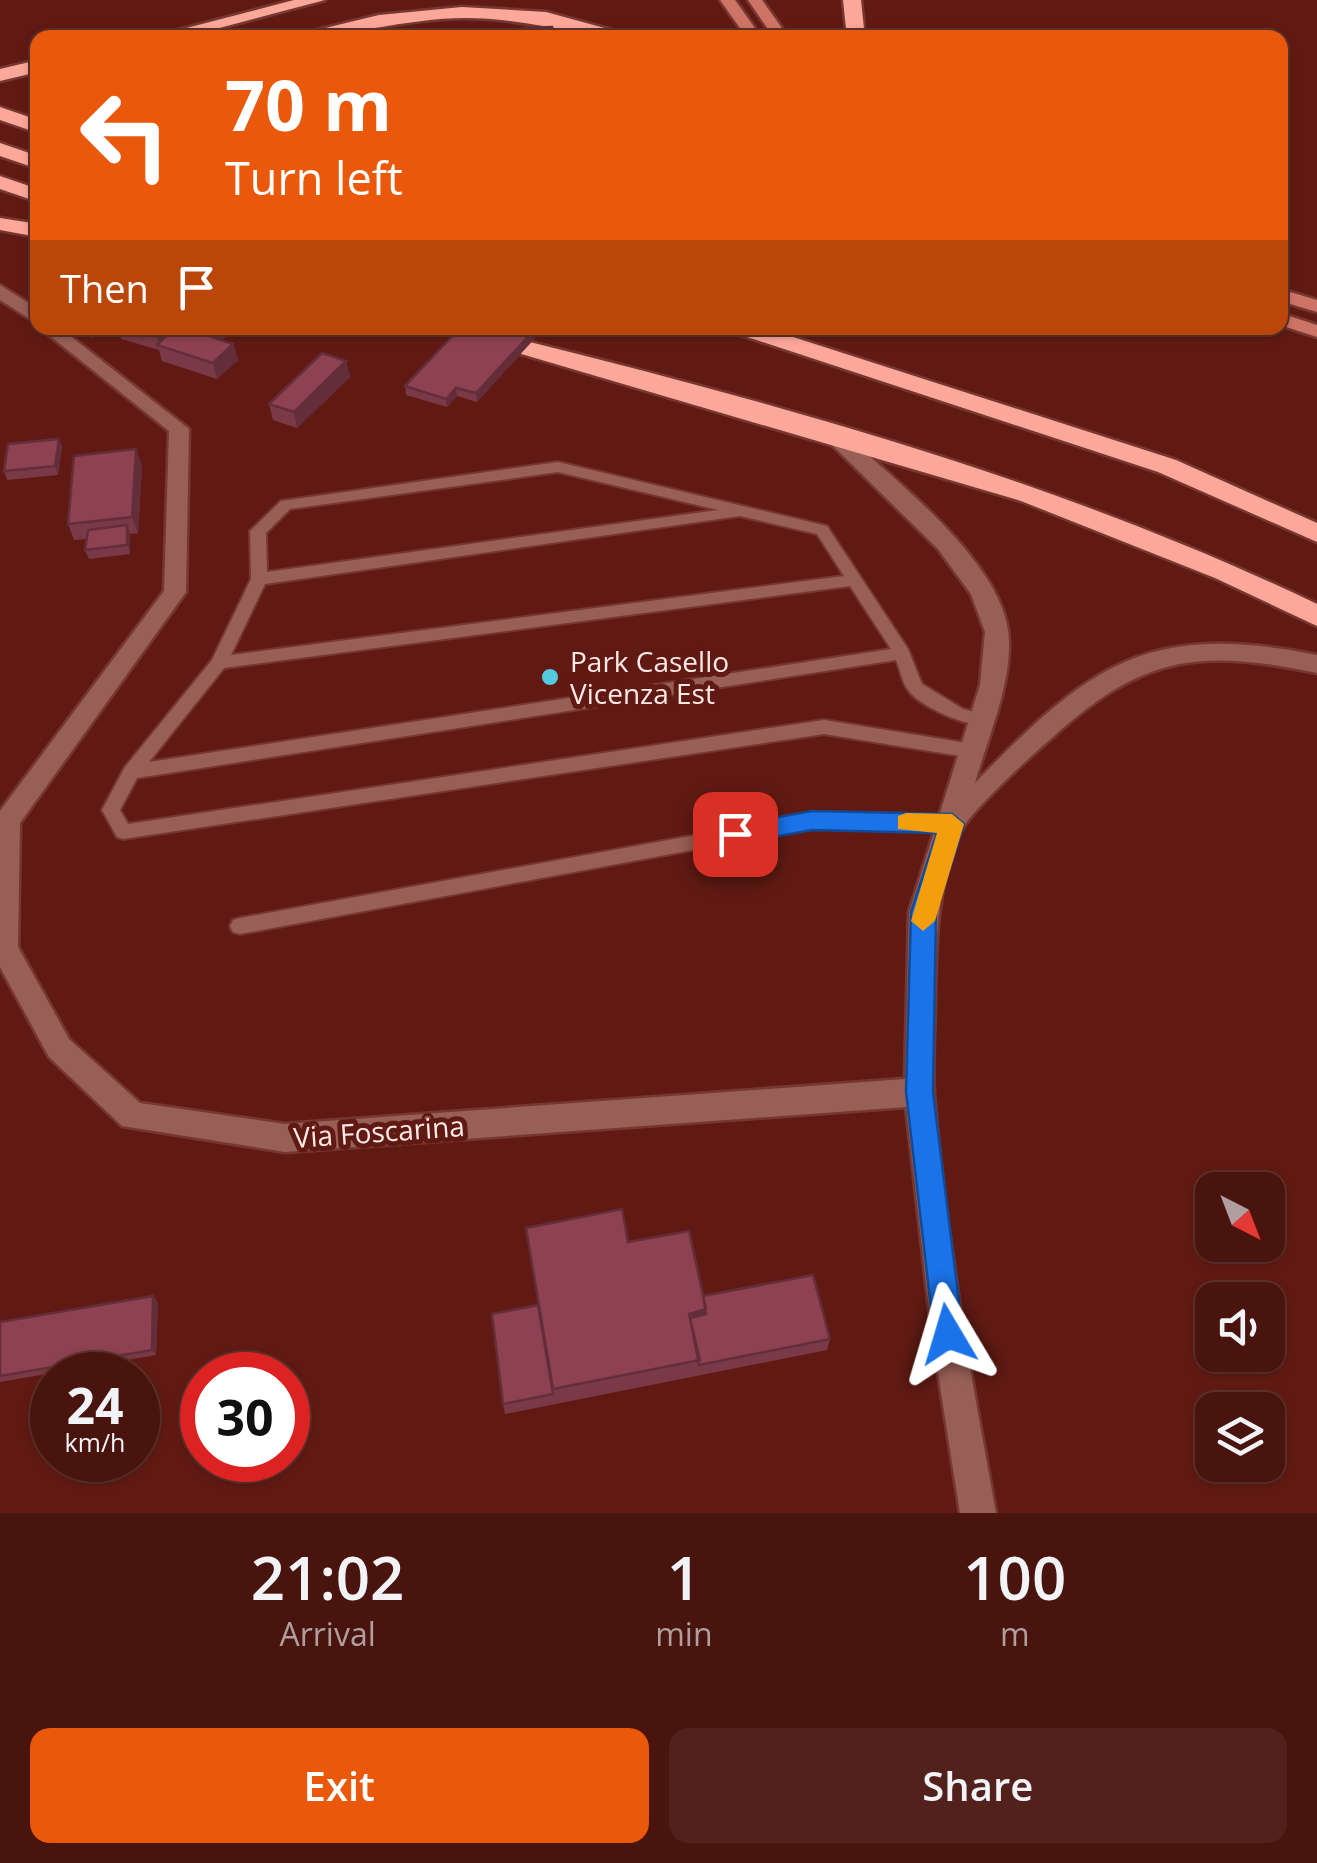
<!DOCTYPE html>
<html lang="en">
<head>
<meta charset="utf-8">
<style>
  :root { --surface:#49140e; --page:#53211c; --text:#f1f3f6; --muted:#b19e9e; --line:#61332e; --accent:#ea580c }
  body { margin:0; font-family:"Open Sans",sans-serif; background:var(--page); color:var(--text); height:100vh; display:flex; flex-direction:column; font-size:38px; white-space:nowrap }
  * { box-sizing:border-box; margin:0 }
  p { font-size:32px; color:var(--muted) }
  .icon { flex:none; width:55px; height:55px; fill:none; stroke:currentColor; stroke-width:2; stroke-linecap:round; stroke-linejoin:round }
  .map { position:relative; height:1513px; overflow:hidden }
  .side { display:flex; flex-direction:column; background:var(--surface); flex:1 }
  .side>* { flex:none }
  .guide { position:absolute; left:30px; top:30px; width:1258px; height:305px; border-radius:20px; box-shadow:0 2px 8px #0004,0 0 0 2px var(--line); background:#ea580c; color:#fff; overflow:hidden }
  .needle { width:65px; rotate:138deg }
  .buttons { position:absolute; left:1195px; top:1172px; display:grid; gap:20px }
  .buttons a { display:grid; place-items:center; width:90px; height:90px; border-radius:20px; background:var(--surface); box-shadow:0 2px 8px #0004,0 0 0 2px var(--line); font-size:50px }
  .speed { position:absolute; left:30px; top:1352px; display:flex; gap:20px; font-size:50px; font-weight:700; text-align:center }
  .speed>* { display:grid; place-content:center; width:130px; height:130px; border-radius:50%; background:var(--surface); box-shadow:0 2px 8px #0004,0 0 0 2px var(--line); line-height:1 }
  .speed small { font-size:25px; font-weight:400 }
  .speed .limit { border:15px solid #d22; background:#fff; color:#111 }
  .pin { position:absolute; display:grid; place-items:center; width:85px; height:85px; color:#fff; margin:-42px; border-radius:20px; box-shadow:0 5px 15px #0006 }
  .me { position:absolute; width:110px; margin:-55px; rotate:353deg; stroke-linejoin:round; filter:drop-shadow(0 0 8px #0008) }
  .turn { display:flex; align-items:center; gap:35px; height:210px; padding:0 30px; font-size:45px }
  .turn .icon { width:130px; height:130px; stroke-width:2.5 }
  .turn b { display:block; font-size:70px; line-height:85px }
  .then { display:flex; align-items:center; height:95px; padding:0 30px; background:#0003; gap:20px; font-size:38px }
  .eta { display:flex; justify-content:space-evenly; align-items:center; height:170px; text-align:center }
  .eta b { font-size:60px; font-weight:600; line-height:70px }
  .button { display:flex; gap:20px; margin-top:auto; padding:20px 30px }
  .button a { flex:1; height:115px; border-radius:20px; background:var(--accent); color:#fff; font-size:40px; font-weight:600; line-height:115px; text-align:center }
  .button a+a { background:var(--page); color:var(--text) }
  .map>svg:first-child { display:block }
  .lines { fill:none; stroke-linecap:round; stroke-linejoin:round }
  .lane-casing { stroke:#773731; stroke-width:4 }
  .street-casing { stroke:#773731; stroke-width:5 }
  .secondary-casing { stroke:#773731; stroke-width:5 }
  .highway-casing { stroke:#773731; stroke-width:5 }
  .lane { fill:#985f56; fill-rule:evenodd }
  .street { fill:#985f56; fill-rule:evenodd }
  .secondary { fill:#ce7467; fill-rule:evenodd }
  .highway { fill:#fba79a; fill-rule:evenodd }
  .wall { fill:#7a3946 }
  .shaded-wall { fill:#632e39 }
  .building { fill:#8e4251; stroke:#632e39; stroke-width:2.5 }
  .route { fill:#1a73e8; stroke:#114b97; stroke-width:2.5 }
  .slow { fill:#f59e0b }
  .poi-dot { fill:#54cadd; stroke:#611a13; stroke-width:4 }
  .labels { text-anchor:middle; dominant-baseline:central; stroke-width:10; stroke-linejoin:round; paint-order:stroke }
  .poi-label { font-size:28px; fill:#fdeae7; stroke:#611a13; text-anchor:start }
  .street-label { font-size:28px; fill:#fdeae7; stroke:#611a13 }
</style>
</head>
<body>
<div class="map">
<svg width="1317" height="1513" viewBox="0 0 1317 1513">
  <rect width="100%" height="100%" fill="#611a13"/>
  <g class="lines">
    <g class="lane-casing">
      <path id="lane" d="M558,462L827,526L908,649L922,684L963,709L987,715L990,720L987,725C968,728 919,706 908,690C902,682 900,669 896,660L137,778L120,810L128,824L824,720L973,744L979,746L982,751L979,756L973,758L824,734L123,839L117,837L102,810L125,767L212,660L251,579L250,531L281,501ZM558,472L718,510L267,572L266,533L290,509ZM740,516L817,534L844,576L231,655L265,584ZM850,586L891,649L149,762L224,668Z
        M811,814L952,817L958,819L961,824L958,829L952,831L811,828L240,934L233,932L230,926L233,920L240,918Z"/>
    </g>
    <g class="street-casing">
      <path id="street" d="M0,285L38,309V324L0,300Z
        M40,328H60L189,429L186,592L20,823L18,947L69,1039L140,1103L285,1124L905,1079L909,912L980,685L985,632L971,594L938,549L831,444V434H845C896,482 1008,566 1009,641C1010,689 988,737 975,783C1090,664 1148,621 1317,655V673C1200,649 1145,654 1054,736C1033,754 969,812 960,833C937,886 936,940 935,996C935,1029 932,1062 934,1094C945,1235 971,1375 996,1513H960L932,1335L906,1107L285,1152L122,1126L49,1057L0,967V811L164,591L169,431Z"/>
    </g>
    <g class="secondary-casing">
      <path id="secondary" d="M720,0H735L762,38H747Z
        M748,0H762L789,38H774Z
        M1280,289L1317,300V312L1280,301Z
        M1280,313L1317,325V337L1280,325Z"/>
    </g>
    <g class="highway-casing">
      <path id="highway" d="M294,0H325L182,38H148Z
        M843,0H861L865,38H847Z
        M462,7L546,12L641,38C582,38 526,18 466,18C405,18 345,38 284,38L379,15Z
        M38,60V72L0,81V69Z
        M0,107L38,120V133L0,120Z
        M0,143L38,156V169L0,156Z
        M0,176L38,189V202L0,189Z
        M0,218L38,224V237L0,230Z
        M731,328H765L1176,460L1317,523V542L1158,472L735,333Z
        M526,341C795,408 1067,484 1317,604V626L1215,578L1021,501L518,353V343Z"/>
    </g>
    <use href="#lane" class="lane"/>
    <use href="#street" class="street"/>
    <use href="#secondary" class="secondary"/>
    <use href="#highway" class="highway"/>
  </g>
  <path class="wall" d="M71,328H106L93,338L72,331Z
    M117,328H228L229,334L222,340L233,344L238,360L217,379L162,361L159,350L121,339Z
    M544,328L477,402L457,396L447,407L406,395L405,386Z
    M346,361L350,377L297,428L273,420L269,404Z
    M59,439L62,447L58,475L7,480L4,471Z
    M142,466L138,533L130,534V554L89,559L85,550L87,539L74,540L68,524Z
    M628,1242L703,1296L830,1339L827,1350L505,1414L503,1404L552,1383Z
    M153,1296L158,1302L156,1355L0,1382V1322Z"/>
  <path class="shaded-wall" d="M93,328H106L93,338L90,330Z
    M163,328L168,345L160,346L156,335Z
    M214,328H228L229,334L210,351L206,335Z
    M536,328H544L477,402L476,393Z
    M233,344L238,360L217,379L213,363Z
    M346,361L350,377L297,428L294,412Z
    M456,388L457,396L447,407L446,399Z
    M59,439L62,447L58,475L55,466Z
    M136,449L142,466L138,533L132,517Z
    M127,525L130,534V554L127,545Z
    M153,1296L158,1302L156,1355L152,1350Z
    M706,1309L705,1325L691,1329L689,1314Z"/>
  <path class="building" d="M552,27L554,38H524L523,28Z
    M133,328H214L206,335L233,344L213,363L157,345L171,331L163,328L156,335Z
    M460,328H536L476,393L456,388L446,399L405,386Z
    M322,353L346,361L294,412L269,404Z
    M59,439L55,466L4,471L8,444Z
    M136,449L132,517L68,524L74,456Z
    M127,525V545L85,550L88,530Z
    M622,1209L628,1242L689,1231L706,1309L689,1314L700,1360L553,1389L526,1228Z
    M813,1275L830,1339L699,1365L690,1318L706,1314L703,1296Z
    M153,1296L152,1350L0,1376V1322Z
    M538,1305L553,1394L503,1404L492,1314Z"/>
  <path class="route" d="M812,811L952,814L964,824L936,912L933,1092L963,1334L959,1345L948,1349L938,1345L934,1334L906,1092L911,912L937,833L812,830L735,844L723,834L735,825Z"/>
  <path class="slow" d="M906,813L952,814L964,824L935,921L923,931L911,921L937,833L898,829V816Z"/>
  <circle class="poi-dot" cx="550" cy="677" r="10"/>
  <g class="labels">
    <g class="poi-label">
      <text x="570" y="661">Park Casello<tspan x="570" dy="32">Vicenza Est</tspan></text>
    </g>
    <g class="street-label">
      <text transform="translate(379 1131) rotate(-4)">Via Foscarina</text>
    </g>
  </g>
</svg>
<div class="buttons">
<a><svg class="needle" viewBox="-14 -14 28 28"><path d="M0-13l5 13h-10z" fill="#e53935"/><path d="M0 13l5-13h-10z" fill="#b19e9e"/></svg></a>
<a><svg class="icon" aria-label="sound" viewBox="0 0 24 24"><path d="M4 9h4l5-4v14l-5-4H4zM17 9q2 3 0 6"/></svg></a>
<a><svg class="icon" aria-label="layers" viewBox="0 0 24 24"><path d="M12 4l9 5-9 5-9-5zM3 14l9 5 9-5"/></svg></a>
</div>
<div class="speed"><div>24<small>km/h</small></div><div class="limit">30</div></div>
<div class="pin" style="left:735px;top:834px;background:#d93025"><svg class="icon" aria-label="arrive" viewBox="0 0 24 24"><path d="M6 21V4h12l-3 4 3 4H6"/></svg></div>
<svg class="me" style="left:948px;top:1334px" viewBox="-20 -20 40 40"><path d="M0-17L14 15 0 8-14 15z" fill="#1a73e8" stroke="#fff" stroke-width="4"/></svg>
<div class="guide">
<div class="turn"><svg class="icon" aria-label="left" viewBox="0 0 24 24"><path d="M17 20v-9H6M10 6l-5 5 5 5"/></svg><div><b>70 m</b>Turn left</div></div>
<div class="then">Then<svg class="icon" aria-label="arrive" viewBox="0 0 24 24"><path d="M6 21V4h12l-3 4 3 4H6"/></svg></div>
</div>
</div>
<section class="side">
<div class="eta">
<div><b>21:02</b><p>Arrival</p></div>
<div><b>1</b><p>min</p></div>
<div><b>100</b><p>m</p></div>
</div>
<div class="button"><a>Exit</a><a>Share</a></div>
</section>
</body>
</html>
